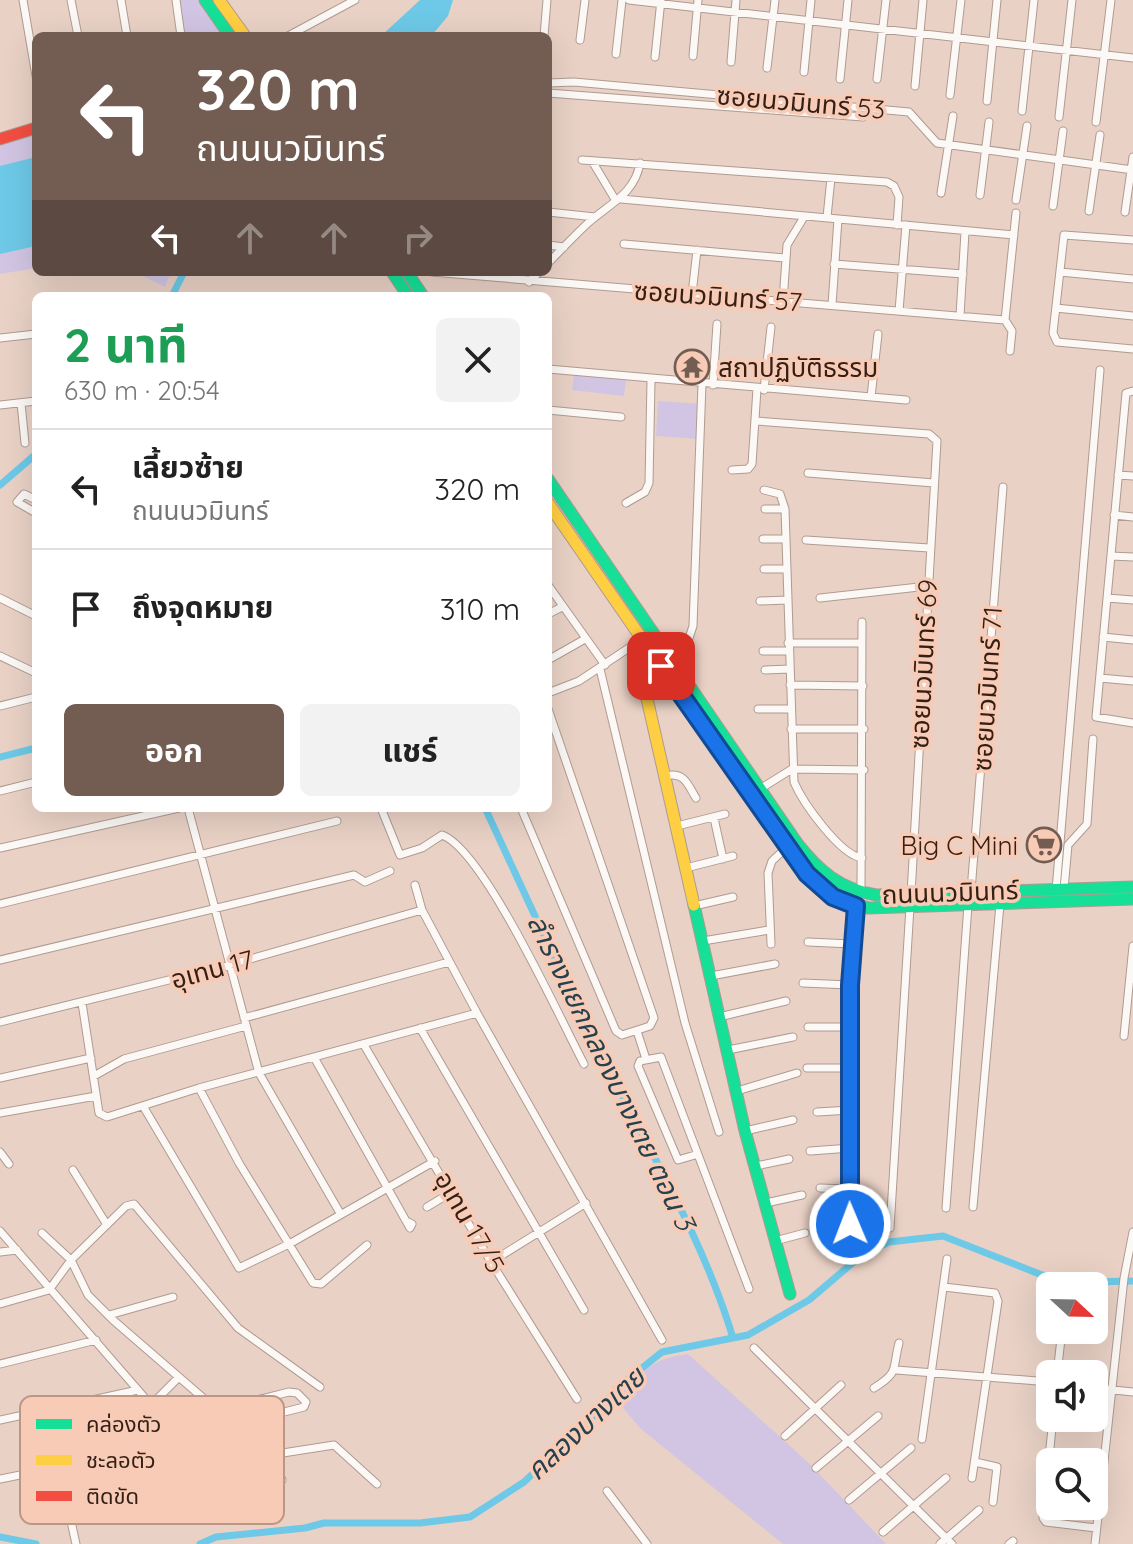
<!DOCTYPE html>
<html lang="th">
<head>
<meta charset="utf-8">
<style>
  :root { --surface:#fff; --page:#f2f2f2; --text:#222; --muted:#767676; --line:#e0e0e0; --accent:#735d53 }
  body { margin:0; font-family:Quicksand,"Noto Sans Thai",sans-serif; background:var(--page); color:var(--text); height:100vh; display:flex; flex-direction:column; font-size:30px; white-space:nowrap }
  * { box-sizing:border-box; margin:0 }
  p { font-size:26px; color:var(--muted) }
  .icon { flex:none; width:44px; height:44px; fill:none; stroke:currentColor; stroke-width:2; stroke-linecap:round; stroke-linejoin:round }
  .map { position:relative; flex:1; overflow:hidden }
  .panel { position:absolute; left:32px; top:292px; width:520px; height:520px; display:flex; flex-direction:column; background:var(--surface); border-radius:12px; box-shadow:0 8px 32px #0002 }
  .panel>* { flex:none }
  .banner { position:absolute; left:32px; top:32px; width:520px; height:244px; border-radius:12px; box-shadow:0 8px 32px #0002; background:#735d53; color:#fff; overflow:hidden }
  .needle { width:52px; rotate:112deg }
  .tools { position:absolute; left:1036px; top:1272px; display:grid; gap:16px }
  .tools a { display:grid; place-items:center; width:72px; height:72px; border-radius:12px; background:var(--surface); box-shadow:0 8px 32px #0002; font-size:40px }
  .pin { position:absolute; display:grid; place-items:center; width:68px; height:68px; color:#fff; margin:-34px; border-radius:16px; box-shadow:0 4px 12px #0006 }
  .me { position:absolute; width:88px; margin:-44px; rotate:359deg; stroke-linejoin:round; filter:drop-shadow(0 0 6px #0008) }
  .turn { display:flex; align-items:center; gap:28px; height:168px; padding:0 32px; font-size:36px }
  .turn .icon { width:104px; height:104px; stroke-width:2.5 }
  .turn b { display:block; font-size:56px; line-height:68px }
  .lanes { display:flex; align-items:center; height:76px; padding:0 32px; background:#0003; justify-content:center; gap:40px; direction:ltr }
  .lanes .off { opacity:.35 }
  .round { display:grid; place-items:center; flex:none; width:84px; height:84px; border-radius:12px; background:var(--page) }
  .summary { display:flex; align-items:center; justify-content:space-between; height:136px; padding:0 32px }
  h1 { font-size:48px; font-weight:700; line-height:60px; color:#1e9e55 }
  .primary-button { display:flex; gap:16px; margin-top:auto; padding:16px 32px }
  .primary-button a { flex:1; height:92px; border-radius:12px; background:var(--accent); color:#fff; font-size:32px; font-weight:700; line-height:92px; text-align:center }
  .primary-button a+a { background:var(--page); color:var(--text) }
  ul { padding:0; list-style:none }
  li { display:flex; align-items:center; gap:24px; height:120px; padding:0 32px; border-top:2px solid var(--line) }
  li div { flex:1 }
  li b { display:block; font-size:30px }
  li em { font-style:normal }
  .map>svg:first-child { display:block }
  .green { fill:#d1c5e3 }
  .water { fill:#6dc9e7 }
  .lines { fill:none; stroke-linecap:round; stroke-linejoin:round }
  .canal { stroke:#6dc9e7; stroke-width:7 }
  .street-casing { stroke:#af9b91; stroke-width:9 }
  .fast-casing { stroke:#af9b91; stroke-width:13 }
  .slow-casing { stroke:#af9b91; stroke-width:13 }
  .jam-casing { stroke:#af9b91; stroke-width:13 }
  .street { stroke:#fcf8f6; stroke-width:7 }
  .fast { stroke:#16e098; stroke-width:11 }
  .slow { stroke:#ffcf43; stroke-width:11 }
  .jam { stroke:#f24e42; stroke-width:11 }
  .route-casing { stroke:#114b97; stroke-width:20 }
  .route { stroke:#1a73e8; stroke-width:14 }
  .labels { text-anchor:middle; dominant-baseline:central; stroke-width:7; stroke-linejoin:round; paint-order:stroke }
  .street-label { font-size:26px; fill:#341f16; stroke:#f8cbb6 }
  .poi-label { font-size:26px; fill:#341f16; stroke:#f8cbb6; text-anchor:start }
  .water-label { font-size:28px; font-style:italic; fill:#25414d; stroke:#f8cbb6 }
  .key { fill:#f8cbb6; stroke:#bd9786; stroke-width:2 }
  .key-label { font-size:22px; fill:#341f16 }
</style>
</head>
<body>
<div class="map">
<svg width="1133" height="1544" viewBox="0 0 1133 1544">
  <rect width="100%" height="100%" fill="#e9d1c5"/>
  <path class="green" d="M178,0H198L223,36H183Z
    M36,132V268L0,274V142Z
    M142,272H171L165,287L141,275Z
    M574,374L626,379L624,396L572,390Z
    M658,401L701,404L699,439L656,436Z
    M688,1354L811,1465L886,1544H783L641,1429L616,1400C639,1373 652,1358 688,1354Z"/>
  <path class="water" d="M420,0H453L448,16L432,35L381,36Z
    M36,157V246L0,254V166Z"/>
  <g class="lines">
    <path class="canal" d="M172,296L184,272
      M0,485L36,454
      M0,757L36,748
      M485,808C528,900 569,993 616,1084C659,1167 706,1248 733,1338
      M0,1537L36,1544
      M200,1544L216,1537L305,1528L324,1523H420L470,1517L524,1482L598,1412L617,1388L662,1352L748,1335L809,1300L863,1254L889,1242L943,1236L1042,1275L1092,1282L1133,1281"/>
    <g class="street-casing">
      <path id="street" d="M23,0L36,76
        M71,0L78,36
        M121,0L127,36
        M176,0L181,36
        M629,0L1133,58
        M288,36L355,0
        M544,36L547,0
        M580,40L585,0
        M616,54L622,0
        M693,56L698,0
        M655,57L661,0
        M731,62L736,0
        M767,68L775,0
        M804,72L811,0
        M840,79L848,0
        M877,79L886,0
        M548,83L574,82L909,112L937,143L1133,170
        M915,86L923,0
        M548,93L863,117
        M950,95L961,0
        M987,101L997,0
        M1022,111L1034,0
        M1059,117L1072,0
        M1096,122L1111,0
        M582,160L887,182L894,186L899,197L897,225
        M592,161L616,201
        M941,193L953,116
        M980,195L989,122
        M621,199L1014,235
        M1016,200L1027,126
        M1053,206L1063,131
        M1089,211L1100,135
        M548,212L595,217
        M1125,212L1133,157
        M827,217L831,178
        M1133,240L1064,235L1053,333L1057,342L1133,349
        M624,244L785,258
        M548,245L564,247
        M548,263C561,250 574,236 588,223C609,204 635,194 640,163
        M834,264L963,274
        M432,272L1005,320
        M1060,272L1133,279
        M529,282L539,272
        M692,294L697,250
        M783,301L787,245L804,217
        M832,305L838,219
        M1056,308L1133,316
        M899,311L906,225
        M960,316L965,232
        M0,338L36,334
        M1010,351L1012,331L1005,320L1016,213
        M548,369L906,400
        M713,385L717,324
        M764,390L771,327
        M1133,391L1126,393L1096,717L1133,723
        M871,397L878,334
        M21,403L25,443
        M0,405L36,401
        M548,410L621,417
        M756,421L929,434L937,441L911,894
        M732,470L748,469L752,464L757,389
        M808,473L934,483
        M1118,475L1133,476
        M764,490L780,494L785,509L794,782C803,803 840,855 862,858
        M36,500L24,494L17,502L36,513
        M626,503L645,492L649,483L651,380
        M765,509H785
        M1114,515L1133,517
        M763,539H786
        M806,540L929,548
        M1111,556L1133,557
        M764,569H787
        M548,585L605,665
        M0,598L36,616
        M820,598L928,586
        M1107,598L1133,600
        M760,601L787,600
        M548,614L562,607
        M1103,637L1133,640
        M788,643H862
        M763,651H789
        M0,656L36,673
        M670,657L688,641L693,626L702,384
        M548,660L585,639
        M600,669L685,1023L719,1132
        M765,670L789,669
        M1100,678L1133,681
        M790,685L863,686
        M548,693L579,681L653,632
        M0,706L36,697
        M758,709H790
        M791,729H864
        M666,776C684,771 688,785 696,798
        M760,789L792,769L864,770
        M0,791L36,782
        M188,808L259,1073L340,1213
        M381,808L400,855L422,848L442,835C484,850 560,1019 584,1064
        M521,808L616,1031L622,1035L650,1026L654,1018L548,709
        M714,818L723,859
        M677,826L725,814
        M0,848L179,808
        M686,868L733,856
        M415,885L422,910L477,1013L662,1340
        M1064,889L1068,845L1087,824L1093,739
        M1056,890L1100,370
        M971,891L1003,487
        M861,893L862,622
        M0,904L337,821
        M694,906L733,897
        M703,941L769,930
        M808,942L852,944
        M771,944L768,873L772,861L786,848
        M0,960L354,875L365,882L390,871
        M711,976L775,964
        M803,983L850,985
        M82,1003L99,1113L107,1117L199,1088L477,1013
        M719,1017L786,1001
        M244,1018L449,962
        M0,1022L229,965L422,910
        M808,1027H853
        M420,1028L584,1310
        M637,1031L646,1059
        M1124,1036L1133,946
        M364,1045L491,1262L577,1399
        M728,1050L793,1037
        M315,1059L410,1228L412,1224L408,1222
        M807,1068H852
        M94,1076L124,1059L246,1026
        M0,1078L91,1058
        M199,1088L239,1163L313,1283L321,1284L367,1245
        M737,1091L797,1073
        M143,1106L239,1268L291,1243L435,1161
        M817,1112L851,1110
        M0,1113L96,1096
        M745,1131L793,1120
        M810,1151L851,1148
        M0,1152L9,1164
        M695,1155L678,1160L638,1066L640,1061L661,1057L749,1289
        M756,1166L789,1159
        M73,1170L107,1225
        M820,1188L849,1189
        M766,1203L802,1195
        M427,1207L452,1192
        M973,1207L1000,904
        M946,1208L968,905
        M821,1226L850,1224
        M890,1228L910,907
        M0,1231L183,1442L0,1479
        M42,1233L71,1260L88,1295L113,1320L217,1410L249,1452L256,1456L270,1455L282,1480
        M775,1241L805,1233
        M0,1252L17,1250
        M851,1253L850,985L856,906
        M491,1262L586,1203
        M944,1287L995,1293L998,1301L972,1478
        M0,1304L49,1290L71,1260L126,1206L134,1204L238,1328L320,1387
        M109,1315L173,1297
        M754,1348L952,1544
        M0,1364L96,1340
        M896,1370L1050,1382
        M1057,1374L1062,1330
        M874,1388C900,1372 892,1369 899,1343
        M1094,1388L1133,1392
        M152,1404L179,1377
        M217,1410L289,1392L297,1393L306,1402L304,1407L229,1426
        M1053,1418L1043,1518L1046,1522L1096,1528
        M0,1420L138,1390
        M785,1436L841,1385
        M922,1439L947,1259
        M270,1455L334,1445L377,1484
        M975,1462L997,1467L993,1502
        M59,1467L76,1544
        M816,1468L878,1416
        M607,1491L647,1544
        M849,1500L911,1448
        M883,1532L946,1478
        M940,1544L979,1510
        M1009,1544L1013,1541
        M1095,1544L1124,1278L1133,1232"/>
    </g>
    <g class="fast-casing">
      <path id="fast" d="M205,0L230,36
        M392,272L408,296
        M407,272L423,296
        M548,479L797,843C819,871 840,889 876,895L1133,887
        M691,710L803,869L831,895L868,908L1133,899
        M694,905L745,1131L790,1294"/>
    </g>
    <g class="slow-casing">
      <path id="slow" d="M219,0L245,36
        M548,503L691,710
        M635,646L694,905"/>
    </g>
    <g class="jam-casing">
      <path id="jam" d="M0,139L36,128"/>
    </g>
    <use href="#street" class="street"/>
    <use href="#fast" class="fast"/>
    <use href="#slow" class="slow"/>
    <use href="#jam" class="jam"/>
  </g>
  <g class="lines">
    <g class="route-casing">
      <path id="route" d="M661,666L807,874L833,897L856,906L850,985V1224"/>
    </g>
    <use href="#route" class="route"/>
  </g>
  <defs>
    <g id="temple-ring" transform="scale(1.8)"><circle r="9.5" fill="#f8cbb6" stroke="#735d53" stroke-width="1.5"/><path d="M0-6L5-2H3V0L6.5 2.5H4V6H1.5V3h-3V6H-4V2.5H-6.5L-3 0V-2H-5Z" fill="#735d53"/></g>
    <g id="supermarket-ring" transform="scale(1.8)"><circle r="9.5" fill="#f8cbb6" stroke="#735d53" stroke-width="1.5"/><path d="M-6-5.5h2.5l.6 2H6L4.5 2H-2.5L-4.4-4H-6ZM-1.5 3.2a1.3 1.3 0 1 0 .1 0ZM3 3.2a1.3 1.3 0 1 0 .1 0Z" fill="#735d53"/></g>
  </defs>
  <g fill-rule="evenodd">
    <use href="#temple-ring" x="692" y="367"/>
    <use href="#supermarket-ring" x="1044" y="845"/>
  </g>
  <g class="labels">
    <g class="street-label">
      <text transform="translate(801 102) rotate(5)">ซอยนวมินทร์ 53</text>
      <text transform="translate(718 296) rotate(4)">ซอยนวมินทร์ 57</text>
      <text transform="translate(923 664) rotate(-87)">ซอยนวมินทร์ 69</text>
      <text transform="translate(987 689) rotate(-86)">ซอยนวมินทร์ 71</text>
      <text transform="translate(950 892) rotate(-2)">ถนนนวมินทร์</text>
      <text transform="translate(212 969) rotate(-15)">อุเทน 17</text>
      <text transform="translate(470 1222) rotate(60)">อุเทน 17/5</text>
    </g>
    <g class="poi-label">
      <text x="718" y="367">สถาปฏิบัติธรรม</text>
      <text x="1018" y="845" text-anchor="end">Big C Mini</text>
    </g>
    <g class="water-label">
      <text transform="translate(612 1072) rotate(64)">ลำรางแยกคลองบางเตย ตอน 3</text>
      <text transform="translate(585 1423) rotate(-43)">คลองบางเตย</text>
    </g>
  </g>
  <rect x="20" y="1396" width="264" height="128" rx="12" class="key"/>
  <rect x="36" y="1419" width="36" height="10" fill="#16e098"/>
  <rect x="36" y="1455" width="36" height="10" fill="#ffcf43"/>
  <rect x="36" y="1491" width="36" height="10" fill="#f24e42"/>
  <g class="key-label">
    <text x="86" y="1432">คล่องตัว</text>
    <text x="86" y="1468">ชะลอตัว</text>
    <text x="86" y="1504">ติดขัด</text>
  </g>
</svg>
<div class="tools">
<a><svg class="needle" viewBox="-14 -14 28 28"><path d="M0-13l5 13h-10z" fill="#e53935"/><path d="M0 13l5-13h-10z" fill="#767676"/></svg></a>
<a><svg class="icon" aria-label="sound" viewBox="0 0 24 24"><path d="M4 9h4l5-4v14l-5-4H4zM17 9q2 3 0 6"/></svg></a>
<a><svg class="icon" aria-label="search" viewBox="0 0 24 24"><circle cx="10" cy="10" r="6"/><path d="M15 15l6 6"/></svg></a>
</div>
<div class="pin" style="left:661px;top:666px;background:#d93025"><svg class="icon" aria-label="arrive" viewBox="0 0 24 24"><path d="M6 21V4h12l-3 4 3 4H6"/></svg></div>
<svg class="me" style="left:850px;top:1224px" viewBox="-20 -20 40 40"><circle r="17" fill="#1a73e8" stroke="#fff" stroke-width="3"/><path d="M0-11L8 9 0 5-8 9z" fill="#fff"/></svg>
<div class="banner">
<div class="turn"><svg class="icon" aria-label="left" viewBox="0 0 24 24"><path d="M17 20v-9H6M10 6l-5 5 5 5"/></svg><div><b>320 m</b>ถนนนวมินทร์</div></div>
<div class="lanes"><svg class="icon" aria-label="left" viewBox="0 0 24 24"><path d="M17 20v-9H6M10 6l-5 5 5 5"/></svg><svg class="icon off" aria-label="ahead" viewBox="0 0 24 24"><path d="M12 20V5M6 11l6-6 6 6"/></svg><svg class="icon off" aria-label="ahead" viewBox="0 0 24 24"><path d="M12 20V5M6 11l6-6 6 6"/></svg><svg class="icon off" aria-label="right" viewBox="0 0 24 24"><path d="M7 20v-9h11M14 6l5 5-5 5"/></svg></div>
</div>
<section class="panel">
<div class="summary"><div><h1>2 นาที</h1><p>630 m · 20:54</p></div><a class="round"><svg class="icon" aria-label="close" viewBox="0 0 24 24"><path d="M6 6l12 12M18 6L6 18"/></svg></a></div>
<ul>
<li><svg class="icon" aria-label="left" viewBox="0 0 24 24"><path d="M17 20v-9H6M10 6l-5 5 5 5"/></svg><div><b>เลี้ยวซ้าย</b><p>ถนนนวมินทร์</p></div><em>320 m</em></li>
<li><svg class="icon" aria-label="arrive" viewBox="0 0 24 24"><path d="M6 21V4h12l-3 4 3 4H6"/></svg><div><b>ถึงจุดหมาย</b></div><em>310 m</em></li>
</ul>
<div class="primary-button"><a>ออก</a><a>แชร์</a></div>
</section>
</div>
</body>
</html>
